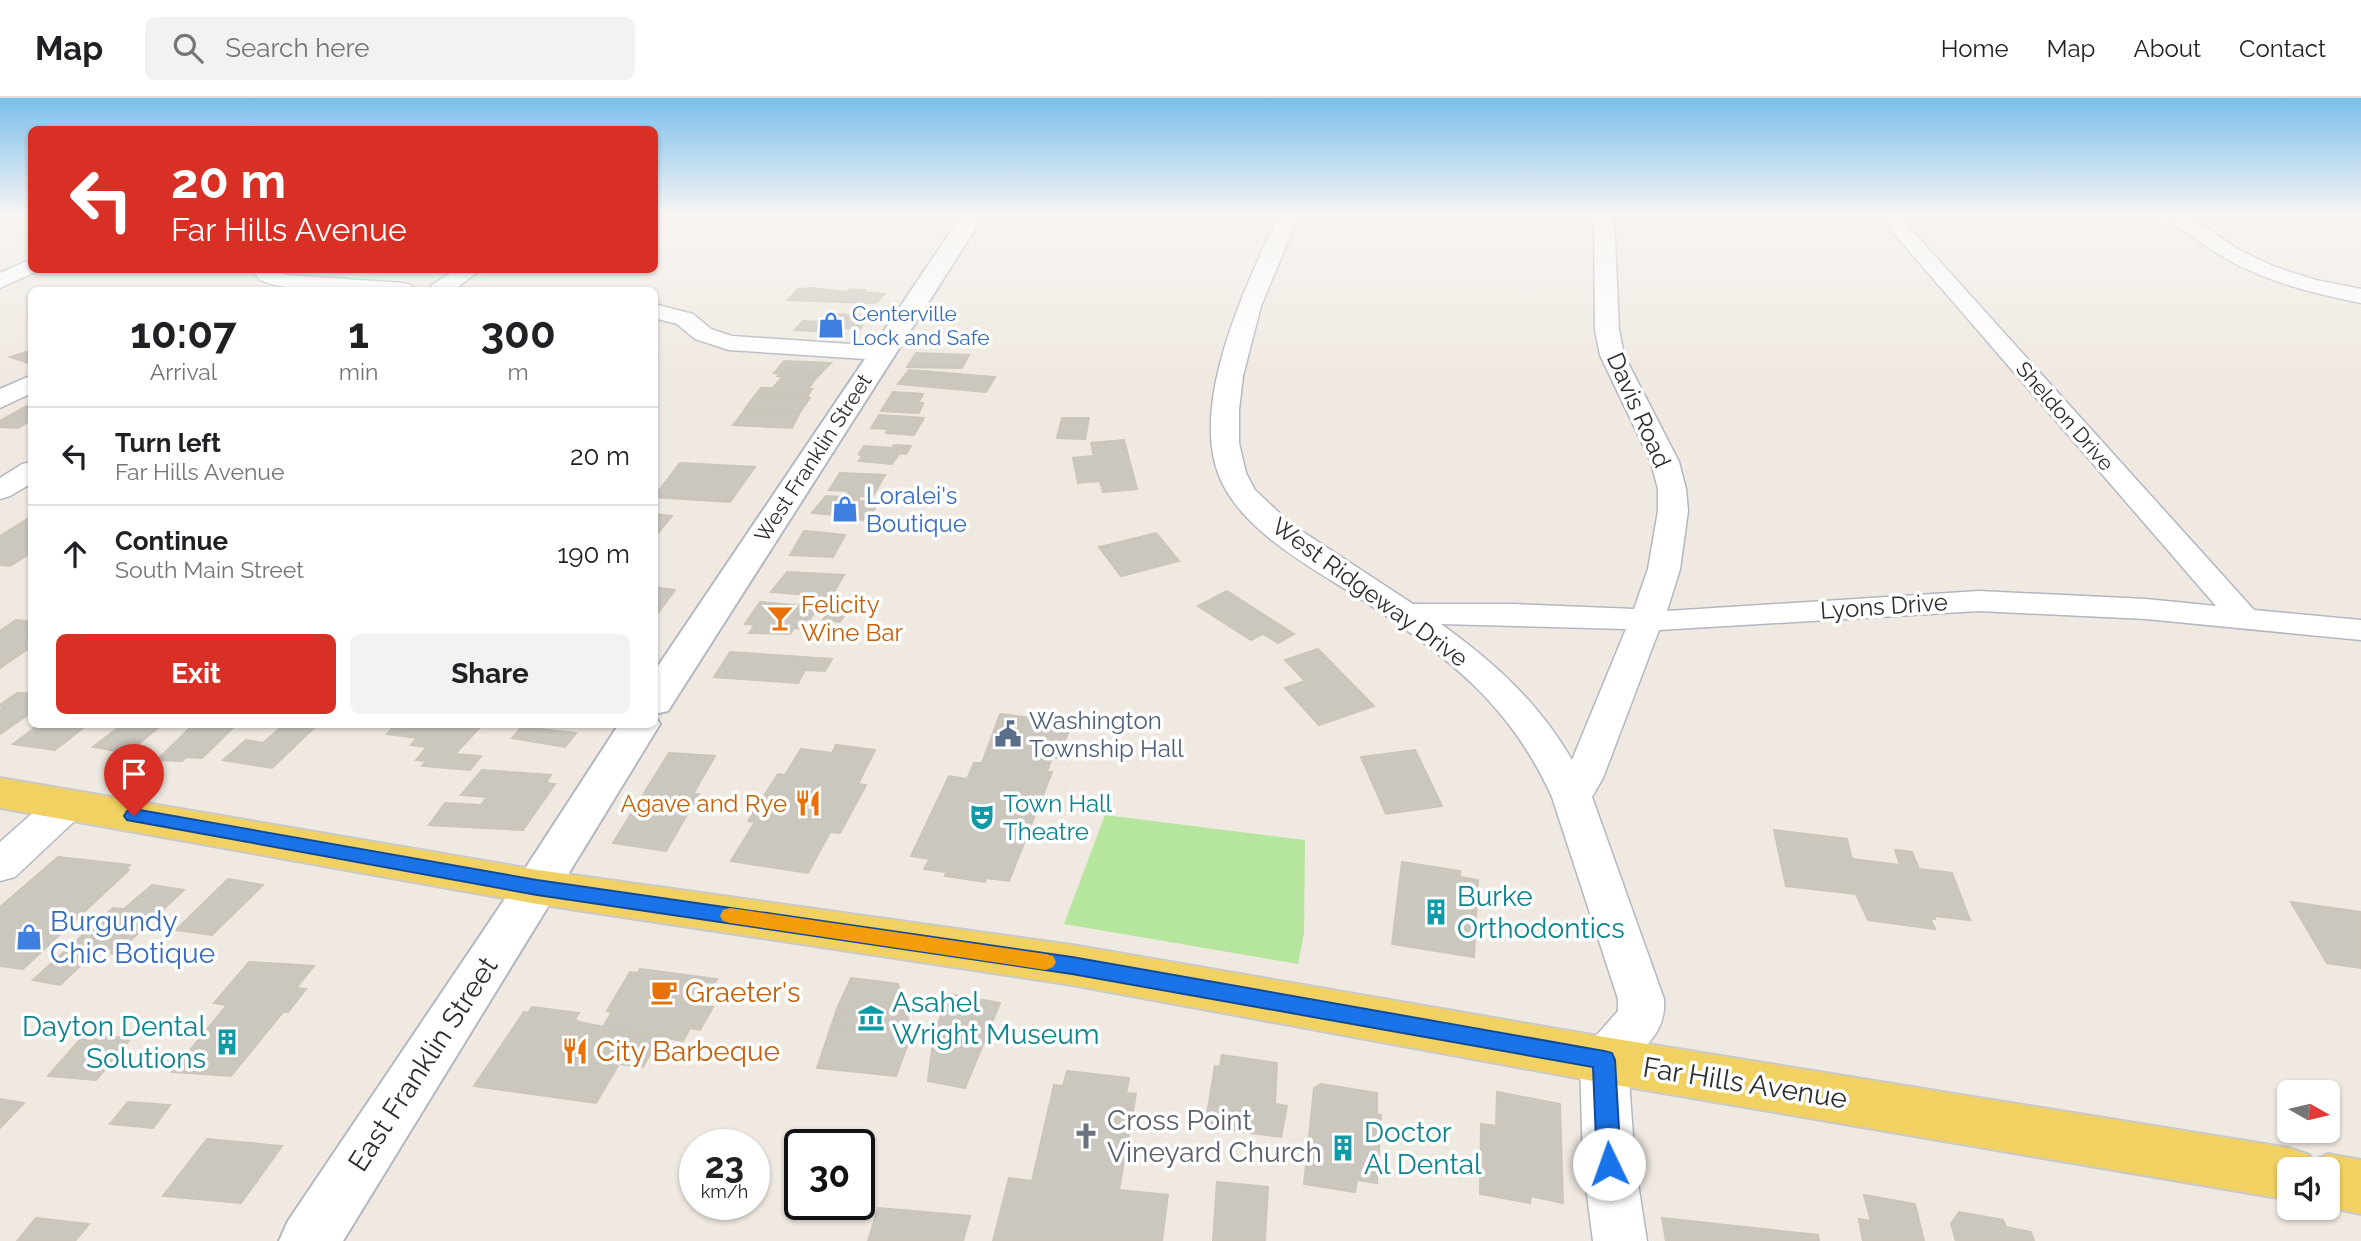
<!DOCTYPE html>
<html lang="en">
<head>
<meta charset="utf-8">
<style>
  :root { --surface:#fff; --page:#f2f2f2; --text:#202124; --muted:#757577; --line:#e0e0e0; --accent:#d93025 }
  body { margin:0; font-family:Raleway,sans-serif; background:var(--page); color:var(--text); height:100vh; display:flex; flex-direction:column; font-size:26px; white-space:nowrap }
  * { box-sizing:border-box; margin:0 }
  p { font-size:23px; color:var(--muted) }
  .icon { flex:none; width:38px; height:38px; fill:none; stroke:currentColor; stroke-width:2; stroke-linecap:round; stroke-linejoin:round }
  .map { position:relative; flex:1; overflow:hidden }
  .sheet { position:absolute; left:28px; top:189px; width:630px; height:441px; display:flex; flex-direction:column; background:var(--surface); border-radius:10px; box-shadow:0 2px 5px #0004 }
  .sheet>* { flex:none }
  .banner { position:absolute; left:28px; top:28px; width:630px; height:147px; border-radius:10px; box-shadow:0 2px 5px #0004; background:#d93025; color:#fff; overflow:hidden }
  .needle { width:46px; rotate:98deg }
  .buttons { position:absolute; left:2277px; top:982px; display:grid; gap:14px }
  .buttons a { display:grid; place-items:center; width:63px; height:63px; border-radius:10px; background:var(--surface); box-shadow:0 2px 5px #0004; font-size:35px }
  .speed { position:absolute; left:679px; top:1031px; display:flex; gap:14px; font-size:35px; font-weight:700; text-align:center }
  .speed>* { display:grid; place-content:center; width:91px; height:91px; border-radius:50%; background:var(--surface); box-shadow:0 2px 5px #0004; line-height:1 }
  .speed small { font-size:18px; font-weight:400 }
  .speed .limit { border:4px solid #111; border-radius:10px; background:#fff; color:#111 }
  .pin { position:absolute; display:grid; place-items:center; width:60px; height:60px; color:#fff; margin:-72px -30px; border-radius:50% 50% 50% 0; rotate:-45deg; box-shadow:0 0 7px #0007 }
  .pin .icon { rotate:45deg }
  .me { position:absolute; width:77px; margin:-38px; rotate:357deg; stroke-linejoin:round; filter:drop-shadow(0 0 5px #0008) }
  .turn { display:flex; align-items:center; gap:24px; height:147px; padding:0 28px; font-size:32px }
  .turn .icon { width:91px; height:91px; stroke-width:2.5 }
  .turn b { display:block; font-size:49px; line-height:60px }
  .eta { display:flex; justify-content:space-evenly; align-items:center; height:119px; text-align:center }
  .eta b { font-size:42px; font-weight:700; line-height:49px }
  .button { display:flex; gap:14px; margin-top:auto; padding:14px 28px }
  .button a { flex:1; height:80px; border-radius:10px; background:var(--accent); color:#fff; font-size:28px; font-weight:700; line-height:80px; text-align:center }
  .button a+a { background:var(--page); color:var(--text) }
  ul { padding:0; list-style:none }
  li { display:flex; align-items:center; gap:21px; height:98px; padding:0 28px; border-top:2px solid var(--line) }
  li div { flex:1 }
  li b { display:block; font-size:26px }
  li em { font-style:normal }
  header { display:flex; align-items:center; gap:42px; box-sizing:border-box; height:98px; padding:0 35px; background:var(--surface); border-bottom:2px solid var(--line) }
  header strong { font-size:33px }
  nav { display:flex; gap:38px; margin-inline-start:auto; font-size:24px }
  .search { width:490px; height:63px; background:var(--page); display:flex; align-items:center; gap:18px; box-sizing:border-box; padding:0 24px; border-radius:10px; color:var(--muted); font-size:26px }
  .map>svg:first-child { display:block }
  .green { fill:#b6e59e }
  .building { fill:#cbc7bf; stroke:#cbc5ba; stroke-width:2 }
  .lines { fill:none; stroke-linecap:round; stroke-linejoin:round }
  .minor-casing { stroke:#b4b7c1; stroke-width:3 }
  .tertiary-casing { stroke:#b4b7c1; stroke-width:4 }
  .secondary-casing { stroke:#b4b7c1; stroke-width:4 }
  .primary-casing { stroke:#c9c9c9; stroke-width:4 }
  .minor { fill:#fff; fill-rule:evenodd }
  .tertiary { fill:#fff; fill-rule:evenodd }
  .secondary { fill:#fff; fill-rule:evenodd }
  .primary { fill:#f2d163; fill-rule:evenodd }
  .route { fill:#1a73e8; stroke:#114b97; stroke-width:2 }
  .slow { fill:#f59e0b }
  .labels { text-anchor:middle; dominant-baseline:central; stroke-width:7; stroke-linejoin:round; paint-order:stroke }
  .far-shop-label { font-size:21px; fill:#366cbe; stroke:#fff; text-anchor:start }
  .far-street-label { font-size:21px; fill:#2e2e2e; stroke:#fff }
  .street-label { font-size:24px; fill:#2e2e2e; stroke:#fff }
  .shop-label { font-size:24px; fill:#366cbe; stroke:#fff; text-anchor:start }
  .food-label { font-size:24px; fill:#c56008; stroke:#fff; text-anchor:start }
  .service-label { font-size:24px; fill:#4e5e75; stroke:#fff; text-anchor:start }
  .culture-label { font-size:24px; fill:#0d838f; stroke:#fff; text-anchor:start }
  .near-culture-label { font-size:28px; fill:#0d838f; stroke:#fff; text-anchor:start }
  .near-shop-label { font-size:28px; fill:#366cbe; stroke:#fff; text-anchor:start }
  .near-food-label { font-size:28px; fill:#c56008; stroke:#fff; text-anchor:start }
  .near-street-label { font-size:28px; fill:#2e2e2e; stroke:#fff }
  .near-worship-label { font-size:28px; fill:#5b616d; stroke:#fff; text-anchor:start }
</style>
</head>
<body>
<header>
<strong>Map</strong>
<div class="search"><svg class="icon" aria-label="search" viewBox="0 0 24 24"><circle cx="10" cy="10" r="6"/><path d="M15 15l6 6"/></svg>Search here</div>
<nav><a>Home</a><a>Map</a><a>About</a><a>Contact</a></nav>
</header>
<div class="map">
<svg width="2361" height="1143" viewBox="0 0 2361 1143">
  <rect width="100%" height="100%" fill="#efe9e1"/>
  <path class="green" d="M1105,717L1305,742L1304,835L1298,866L1064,826Z"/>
  <path class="building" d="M812,190L848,194L850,191L865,192L863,194L884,196L877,204L872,205L788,202L798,191Z
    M836,216L868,218L860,231L845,230L842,234L795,232L803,223L829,224Z
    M32,252V263L28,265L10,259Z
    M916,255L969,257L962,270L907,269Z
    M784,263L831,265L817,279L778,278L780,276L774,275Z
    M909,272L995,279L986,294L898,286Z
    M783,278L817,279L808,291H812L807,299L756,296L761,290H773Z
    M893,294L923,296L918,305H923L919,315L881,313Z
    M756,296L807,299L810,300L800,314L744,312Z
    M32,305V322L18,330L0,329V323Z
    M745,312L800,314L792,330L733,327Z
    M879,317L924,320L914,337L886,335L888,331L871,330Z
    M1062,320H1089L1085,341L1057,340Z
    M1124,342L1137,391L1103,394L1100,383L1078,385L1073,360L1094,358L1091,345Z
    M894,347L911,348L906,356L900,355L892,366L859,363L862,359L859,356L864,348L892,350Z
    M680,365L755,369L730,404L654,399Z
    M840,375L885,377L873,398H846L849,393L829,392Z
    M826,398L859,400L858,403L878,405L871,417H866L863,422L833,420L835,417L812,415Z
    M654,416L672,418L654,440Z
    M32,418V454L10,468L0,467V438Z
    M804,433L826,435L845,437L833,459L790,457Z
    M1156,435L1179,463L1121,478L1099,449Z
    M787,474L844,477L831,499L771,494Z
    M654,489L675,492L654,520Z
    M1227,493L1294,536L1278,545L1263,536L1251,542L1198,508Z
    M760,504L807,508L804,512L815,513L804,531L794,530L790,536L749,535L755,527L745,526Z
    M829,513L846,515L840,524L823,522Z
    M16,522L32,524V538L29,540H32V548L0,570V533Z
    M1318,551L1374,608L1319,627L1285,590L1305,583L1285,562Z
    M730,554L832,561L825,573L805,572L798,585L714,579Z
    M17,595H32V614L0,636V612L3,610L0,607Z
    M1000,616L1072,625L1058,660L1052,659L1047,674H1052L1009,783L986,780L985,784L945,778L946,774L924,771L930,761L911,758L949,678L967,681L974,665H982Z
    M40,626H88L55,652L13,646Z
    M123,626H163L127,655L93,649Z
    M194,626H237L202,660L186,659L182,663L157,662Z
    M297,626H318L272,670L223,662L246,642L263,645L280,630L292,631Z
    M396,626H483L455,656L481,658L470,672L422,668L426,663L416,662L427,649L411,647L417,640L387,636Z
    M531,630L576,635L565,649L512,640L520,631Z
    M836,647L875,652L858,686L866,687L840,735L830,734L808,775L731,763L755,724L748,723L778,676L785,677L801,651L832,655Z
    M1415,652L1442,708L1386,716L1361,659Z
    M669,655L715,658L693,696H699L666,753L613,745Z
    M482,672L551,677L546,685L555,686L523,732L429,727L445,705L481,707L487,699L461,697Z
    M1774,732L1847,741L1852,761L1900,767L1895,752L1912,754L1919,771L1952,775L1970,822L1934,818L1935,821L1930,820L1935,831L1868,822L1856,796L1786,788Z
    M58,759L130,767L126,771L129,772L23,871L0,868V809Z
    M1402,764L1460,773V779L1478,782L1474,859L1392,846Z
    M228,781L263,787L212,837L176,832Z
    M152,787L184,792L116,856L96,853L60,887L33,882L113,810L124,811Z
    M2291,804L2361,814V870L2327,865Z
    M249,864L314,868L296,890L306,891L288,914H283L231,978L172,974L227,907L214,905Z
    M640,871L717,881L703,908L713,909L700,932L690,930L683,943L604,927L612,914L607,913L630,874L638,875Z
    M851,880L898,886L884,918L837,911Z
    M851,880L898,886L912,935L896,978L817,970L837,911Z
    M949,896L1000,905L965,990L928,983L934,936Z
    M532,909L579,915L575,921L579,924L659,940L643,969L619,966L596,1005L474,988L524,914L528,915Z
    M831,930L912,935L896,978L817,970Z
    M84,937L131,940L96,982L48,978Z
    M1222,957L1277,965L1275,1006L1287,1008L1281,1039L1205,1029L1215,968L1220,969Z
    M1067,973L1129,980L1126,995L1136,996L1119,1092L1168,1097L1162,1143H993L1009,1080L1032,1083L1054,987L1063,988Z
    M1321,986L1377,995V1017H1381L1377,1085L1357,1082L1355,1094L1304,1086L1314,990Z
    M1497,994L1560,1006L1563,1105L1531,1098L1530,1105L1480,1096L1481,1026L1496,1028Z
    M0,1001L24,1005L0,1030Z
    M128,1004L170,1007L153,1030L110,1026Z
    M207,1041L282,1048L241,1105L163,1098Z
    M1217,1084L1268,1089L1265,1143H1213Z
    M1864,1097L1915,1106L1924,1143H1863L1859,1121L1871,1123Z
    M878,1110L970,1118L963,1143H868Z
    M1959,1114L2003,1122L2006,1129L2031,1134L2034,1143H1956L1951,1126Z
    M36,1120L89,1126L75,1143H17Z
    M1662,1120L1818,1137L1819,1143H1666Z"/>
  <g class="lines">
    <g class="minor-casing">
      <path id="minor" d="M1279,117H1299L1261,208L1243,278L1239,312V345L1246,375L1255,392L1291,426L1413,506H1512L1634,511L1648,471L1658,413V391L1651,364L1600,257L1595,232L1594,117H1614L1619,232L1624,257L1679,364L1686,391L1688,413L1680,471L1667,513L1979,493L2146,501L2216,508L1878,117H1898L2254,512L2361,522V542L2146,521L1979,513L1659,532L1603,680L1592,699L1664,901C1666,934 1648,944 1628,968L1635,1066L1647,1143H1593L1583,1066L1580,962L1587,948L1618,913V901L1552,699C1513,613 1458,567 1382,515C1330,478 1241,439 1218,375C1191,301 1247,184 1279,117ZM1441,526L1626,531L1572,662C1539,605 1494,564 1441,526Z
        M2166,117H2188L2237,151L2275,169L2316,182L2361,191V205C2301,193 2245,178 2196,141C2186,134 2173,127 2166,117Z
        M32,161V172H40L0,190V175Z
        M252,172H274L287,177L403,185L411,187L414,192C379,195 295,197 263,183C258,181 255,177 252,172Z
        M455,172H480L454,192H429L432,187Z
        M654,206L693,216L711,231L732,238L881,248L890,250L893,255L890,260L881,262L729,252L695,241L677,226L654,220Z
        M32,277V295L0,310V291Z
        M32,364V385L10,398L0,401V380L22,366Z
        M68,692L82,696L88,706L82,716L15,779L0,783V744L54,696Z"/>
    </g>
    <g class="tertiary-casing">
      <path id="tertiary" d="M537,772L553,777L560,789L343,1143H279L288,1123L521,777Z"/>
    </g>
    <g class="secondary-casing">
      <path id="secondary" d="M962,117H984L668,613L654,616V574Z
        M654,617L660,626L553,801L537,806L521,801L514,789L521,777L619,626H654Z"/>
    </g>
    <g class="primary-casing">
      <path id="primary" d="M0,680L537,772L1072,847L1604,939L2289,1050L2309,1057L2312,1063L2328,1056L2361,1062V1116L2328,1109V1071H2289V1102L1604,985L1072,887L537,806L0,710Z"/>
    </g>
    <use href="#minor" class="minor"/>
    <use href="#tertiary" class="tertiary"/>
    <use href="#secondary" class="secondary"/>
    <use href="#primary" class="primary"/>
  </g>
  <linearGradient id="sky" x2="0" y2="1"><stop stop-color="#7abfeb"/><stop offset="0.42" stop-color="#f8f5f2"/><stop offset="1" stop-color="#f8f5f2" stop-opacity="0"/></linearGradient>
  <rect width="2361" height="277" fill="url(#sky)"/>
  <path class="route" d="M134,711L537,782L1072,859L1604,953L1612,955L1615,962L1621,1066L1617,1073L1609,1076L1601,1073L1597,1066L1593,969L1072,876L537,797L127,722L124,718L127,713Z"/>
  <path class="slow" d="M730,810L1046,856L1053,858L1056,864L1053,869L1046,872L730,825L723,823L720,818L723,812Z"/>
  <defs>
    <g id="shop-bare" transform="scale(2.1)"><path d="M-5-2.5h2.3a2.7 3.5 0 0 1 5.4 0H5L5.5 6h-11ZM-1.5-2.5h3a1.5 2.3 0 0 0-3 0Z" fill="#3f7fe0" stroke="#fff" stroke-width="2.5" paint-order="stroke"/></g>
    <g id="bar-bare" transform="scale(2.1)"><path d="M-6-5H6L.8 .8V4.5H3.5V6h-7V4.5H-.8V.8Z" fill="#e8710a" stroke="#fff" stroke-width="2.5" paint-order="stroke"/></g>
    <g id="civic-bare" transform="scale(2.1)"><path d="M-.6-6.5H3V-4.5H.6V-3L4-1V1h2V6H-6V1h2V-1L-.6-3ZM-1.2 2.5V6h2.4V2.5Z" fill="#5c6f8a" stroke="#fff" stroke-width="2.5" paint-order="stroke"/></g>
    <g id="restaurant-bare" transform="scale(2.1)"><path d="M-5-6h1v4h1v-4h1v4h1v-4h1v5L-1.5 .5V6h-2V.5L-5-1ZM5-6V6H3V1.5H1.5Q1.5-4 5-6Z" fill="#e8710a" stroke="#fff" stroke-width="2.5" paint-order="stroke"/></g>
    <g id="theatre-bare" transform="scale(2.1)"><path d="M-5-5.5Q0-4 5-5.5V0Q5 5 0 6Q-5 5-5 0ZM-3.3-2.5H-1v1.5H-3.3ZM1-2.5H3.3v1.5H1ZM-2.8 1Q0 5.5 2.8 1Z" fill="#0f9aa8" stroke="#fff" stroke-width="2.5" paint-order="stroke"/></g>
    <g id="building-bare" transform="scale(2.1)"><path d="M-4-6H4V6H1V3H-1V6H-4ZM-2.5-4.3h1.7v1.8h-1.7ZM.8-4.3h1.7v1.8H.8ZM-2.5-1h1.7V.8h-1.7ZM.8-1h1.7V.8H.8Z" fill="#0f9aa8" stroke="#fff" stroke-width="2.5" paint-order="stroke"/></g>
    <g id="cafe-bare" transform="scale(2.1)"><path d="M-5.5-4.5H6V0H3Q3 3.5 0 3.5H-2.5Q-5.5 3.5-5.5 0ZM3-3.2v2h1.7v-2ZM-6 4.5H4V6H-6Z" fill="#e8710a" stroke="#fff" stroke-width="2.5" paint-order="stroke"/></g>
    <g id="museum-bare" transform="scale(2.1)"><path d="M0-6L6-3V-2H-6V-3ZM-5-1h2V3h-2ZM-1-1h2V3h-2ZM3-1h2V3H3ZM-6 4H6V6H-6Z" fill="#0f9aa8" stroke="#fff" stroke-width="2.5" paint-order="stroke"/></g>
    <g id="church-bare" transform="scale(2.1)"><path d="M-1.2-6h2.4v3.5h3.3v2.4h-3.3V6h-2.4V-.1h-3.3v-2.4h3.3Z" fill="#6b7280" stroke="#fff" stroke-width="2.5" paint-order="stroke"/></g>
  </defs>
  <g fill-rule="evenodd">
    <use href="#shop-bare" x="831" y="227"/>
    <use href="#shop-bare" x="845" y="411"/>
    <use href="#bar-bare" x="780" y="520"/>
    <use href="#civic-bare" x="1008" y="636"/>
    <use href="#restaurant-bare" x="808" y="705"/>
    <use href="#theatre-bare" x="982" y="719"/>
    <use href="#building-bare" x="1436" y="814"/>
    <use href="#shop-bare" x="29" y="839"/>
    <use href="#cafe-bare" x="664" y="894"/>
    <use href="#museum-bare" x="871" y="920"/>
    <use href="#building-bare" x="227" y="944"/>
    <use href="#restaurant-bare" x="575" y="953"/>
    <use href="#church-bare" x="1086" y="1038"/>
    <use href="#building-bare" x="1343" y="1050"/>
  </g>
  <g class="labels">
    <g class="far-shop-label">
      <text x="852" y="215">Centerville<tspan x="852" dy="24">Lock and Safe</tspan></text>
    </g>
    <g class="far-street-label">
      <text transform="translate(2065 318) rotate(49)">Sheldon Drive</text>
      <text transform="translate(813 360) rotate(-57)">West Franklin Street</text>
    </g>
    <g class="street-label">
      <text transform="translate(1639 312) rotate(66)">Davis Road</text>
      <text transform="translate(1370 494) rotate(36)">West Ridgeway Drive</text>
      <text transform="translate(1884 508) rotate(-4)">Lyons Drive</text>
    </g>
    <g class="shop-label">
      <text x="866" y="397">Loralei's<tspan x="866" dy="28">Boutique</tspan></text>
    </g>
    <g class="food-label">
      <text x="801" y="506">Felicity<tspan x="801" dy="28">Wine Bar</tspan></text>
      <text x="787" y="705" text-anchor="end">Agave and Rye</text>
    </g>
    <g class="service-label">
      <text x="1029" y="622">Washington<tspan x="1029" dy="28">Township Hall</tspan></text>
    </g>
    <g class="culture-label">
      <text x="1003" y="705">Town Hall<tspan x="1003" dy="28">Theatre</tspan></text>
    </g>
    <g class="near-culture-label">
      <text x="1457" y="798">Burke<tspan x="1457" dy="32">Orthodontics</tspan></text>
      <text x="892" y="904">Asahel<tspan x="892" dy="32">Wright Museum</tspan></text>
      <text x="206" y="928" text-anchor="end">Dayton Dental<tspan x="206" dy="32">Solutions</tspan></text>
      <text x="1364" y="1034">Doctor<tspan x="1364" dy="32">Al Dental</tspan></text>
    </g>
    <g class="near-shop-label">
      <text x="50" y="823">Burgundy<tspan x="50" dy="32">Chic Botique</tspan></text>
    </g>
    <g class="near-food-label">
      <text x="685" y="894">Graeter's</text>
      <text x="596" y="953">City Barbeque</text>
    </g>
    <g class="near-street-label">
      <text transform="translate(423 966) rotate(-57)">East Franklin Street</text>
      <text transform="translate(1745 985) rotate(9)">Far Hills Avenue</text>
    </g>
    <g class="near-worship-label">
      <text x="1107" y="1022">Cross Point<tspan x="1107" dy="32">Vineyard Church</tspan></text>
    </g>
  </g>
</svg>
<div class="buttons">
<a><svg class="needle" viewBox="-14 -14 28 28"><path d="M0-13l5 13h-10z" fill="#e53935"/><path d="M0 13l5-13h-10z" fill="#757577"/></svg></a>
<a><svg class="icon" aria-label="sound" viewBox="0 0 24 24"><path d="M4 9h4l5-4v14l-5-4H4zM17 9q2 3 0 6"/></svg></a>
</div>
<div class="speed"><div>23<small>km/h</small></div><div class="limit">30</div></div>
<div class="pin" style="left:134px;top:718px;background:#d93025"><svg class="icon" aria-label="arrive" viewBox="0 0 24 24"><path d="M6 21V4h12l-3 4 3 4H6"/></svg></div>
<svg class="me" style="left:1609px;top:1066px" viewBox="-20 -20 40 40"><circle r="19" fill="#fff"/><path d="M0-13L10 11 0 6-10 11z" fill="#1a73e8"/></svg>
<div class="banner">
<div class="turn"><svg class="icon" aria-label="left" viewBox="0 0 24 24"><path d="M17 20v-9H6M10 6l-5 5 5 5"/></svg><div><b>20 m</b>Far Hills Avenue</div></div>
</div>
<section class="sheet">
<div class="eta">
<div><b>10:07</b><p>Arrival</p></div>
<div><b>1</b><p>min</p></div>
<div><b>300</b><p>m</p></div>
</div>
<ul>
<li><svg class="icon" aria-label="left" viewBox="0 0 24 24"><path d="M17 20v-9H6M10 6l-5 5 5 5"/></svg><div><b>Turn left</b><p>Far Hills Avenue</p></div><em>20 m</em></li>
<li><svg class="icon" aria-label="ahead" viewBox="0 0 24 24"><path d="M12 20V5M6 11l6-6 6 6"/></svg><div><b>Continue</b><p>South Main Street</p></div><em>190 m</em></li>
</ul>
<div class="button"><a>Exit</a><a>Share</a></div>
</section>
</div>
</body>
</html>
